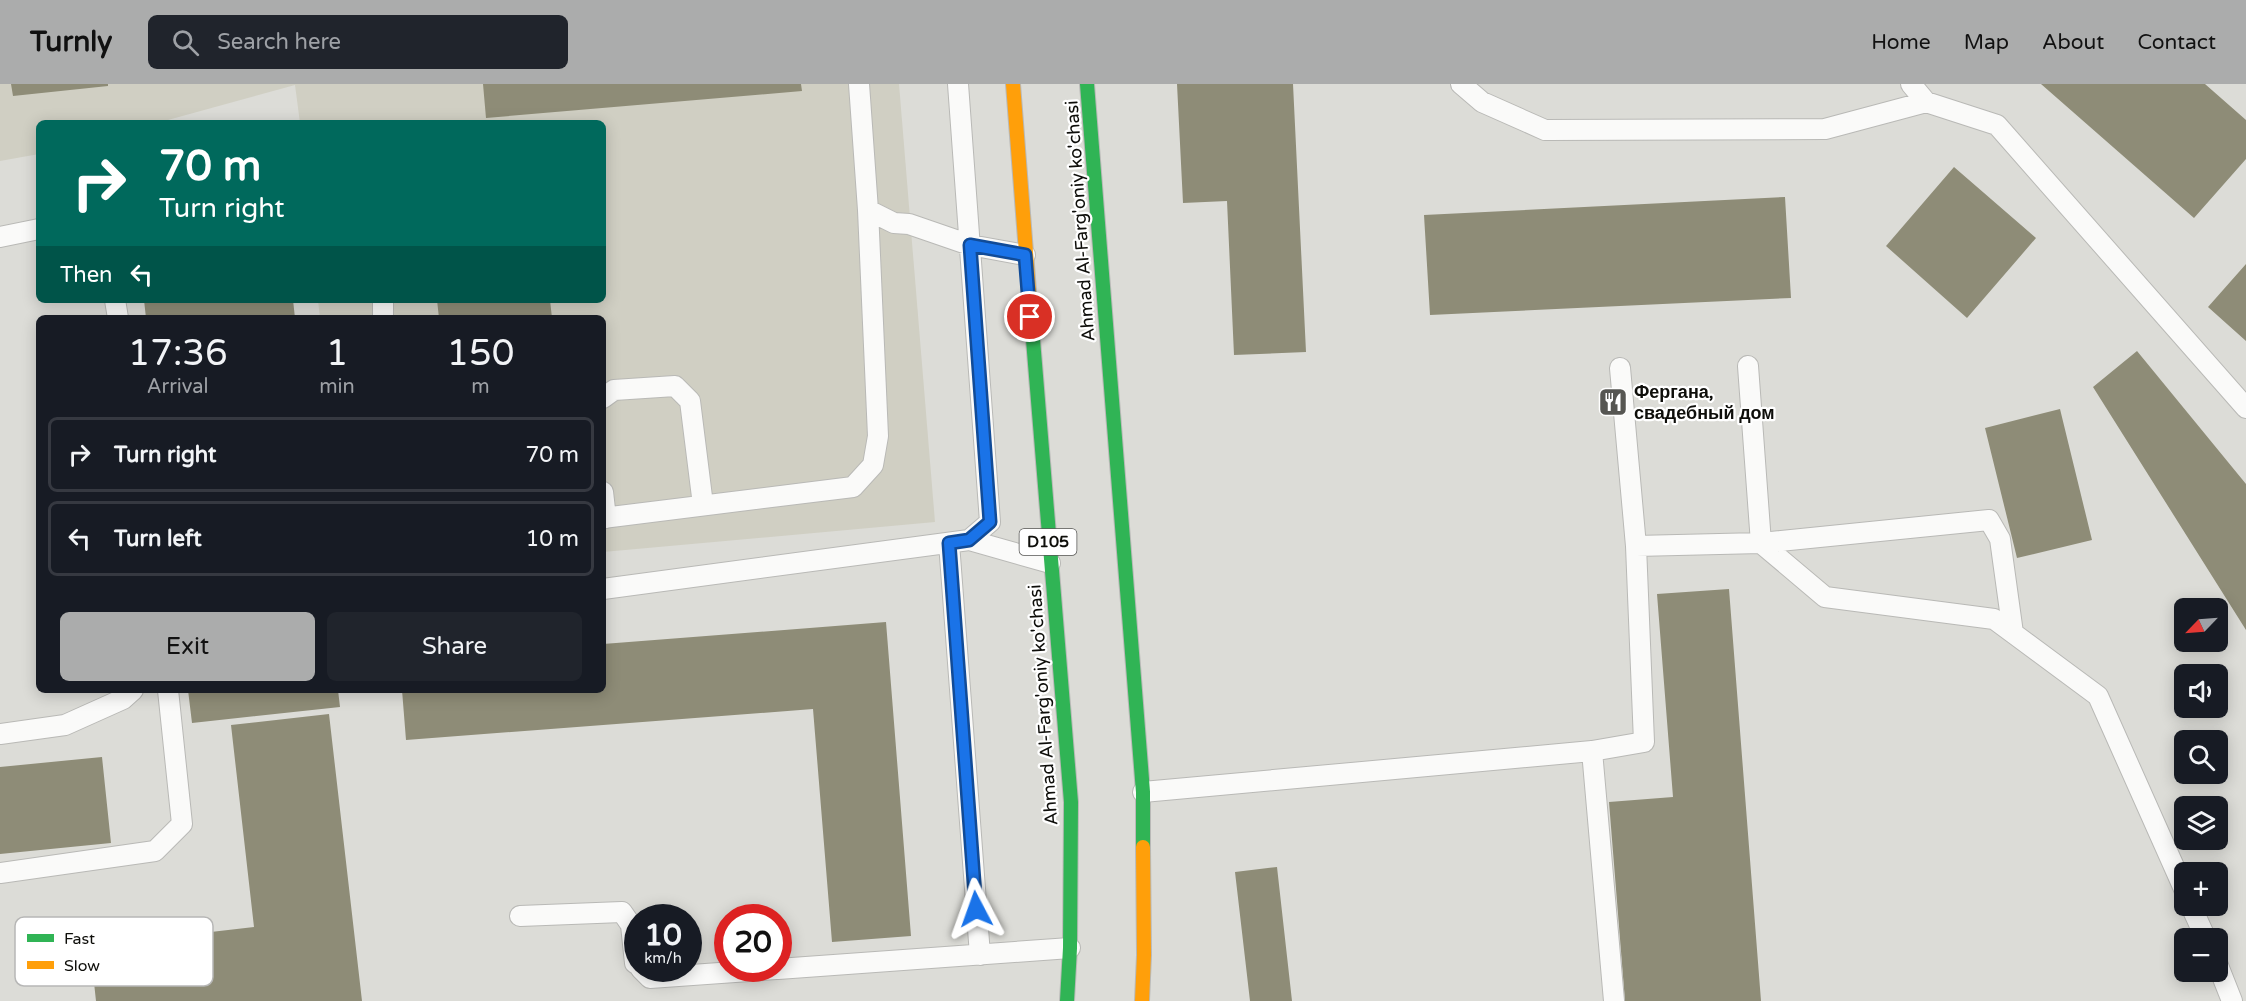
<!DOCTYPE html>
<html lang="en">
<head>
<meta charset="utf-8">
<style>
  :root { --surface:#171b24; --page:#20242c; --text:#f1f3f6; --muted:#9ea1a6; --line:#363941; --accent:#abacac }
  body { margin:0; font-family:"Varela Round",sans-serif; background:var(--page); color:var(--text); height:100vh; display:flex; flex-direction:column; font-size:22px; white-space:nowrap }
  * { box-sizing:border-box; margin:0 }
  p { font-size:20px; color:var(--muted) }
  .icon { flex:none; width:33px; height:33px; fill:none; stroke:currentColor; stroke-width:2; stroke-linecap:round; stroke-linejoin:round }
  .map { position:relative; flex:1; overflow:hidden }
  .details { position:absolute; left:36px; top:231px; width:570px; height:378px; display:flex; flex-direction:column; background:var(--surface); border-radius:9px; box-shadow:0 3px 15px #0003 }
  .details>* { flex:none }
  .banner { position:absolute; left:36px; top:36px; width:570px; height:183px; border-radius:9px; box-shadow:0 3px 15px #0003; background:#00695c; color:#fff; overflow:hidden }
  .needle { width:39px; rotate:245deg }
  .fabs { position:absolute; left:2174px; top:514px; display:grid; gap:12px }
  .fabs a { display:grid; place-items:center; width:54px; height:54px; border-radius:9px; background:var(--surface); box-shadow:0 3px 15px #0003; font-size:30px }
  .speed { position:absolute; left:624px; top:820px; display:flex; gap:12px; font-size:30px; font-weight:700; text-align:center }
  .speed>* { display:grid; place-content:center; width:78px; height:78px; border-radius:50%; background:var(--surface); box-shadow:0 3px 15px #0003; line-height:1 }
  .speed small { font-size:15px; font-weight:400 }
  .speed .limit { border:9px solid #d22; background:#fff; color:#111 }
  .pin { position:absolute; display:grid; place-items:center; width:51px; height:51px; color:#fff; margin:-26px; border:3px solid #fff; border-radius:50%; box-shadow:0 2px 6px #0007 }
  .me { position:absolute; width:66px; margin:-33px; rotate:356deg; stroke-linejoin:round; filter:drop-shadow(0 0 4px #0008) }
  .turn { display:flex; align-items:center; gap:21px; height:126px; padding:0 24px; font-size:27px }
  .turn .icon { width:78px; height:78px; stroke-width:2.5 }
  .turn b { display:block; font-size:42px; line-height:51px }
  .then { display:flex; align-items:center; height:57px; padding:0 24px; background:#0003; gap:12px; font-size:22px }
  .eta { display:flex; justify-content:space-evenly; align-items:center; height:102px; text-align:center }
  .eta b { font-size:36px; font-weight:600; line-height:42px }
  .action { display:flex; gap:12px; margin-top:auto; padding:12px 24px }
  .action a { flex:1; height:69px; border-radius:9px; background:var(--accent); color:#111; font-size:24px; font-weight:600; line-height:69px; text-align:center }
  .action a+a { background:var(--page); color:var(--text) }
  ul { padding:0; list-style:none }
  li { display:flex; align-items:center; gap:18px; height:75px; margin:0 12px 9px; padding:0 12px; border:3px solid var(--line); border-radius:9px }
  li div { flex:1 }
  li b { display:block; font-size:22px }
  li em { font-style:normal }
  header { display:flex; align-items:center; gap:36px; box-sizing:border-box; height:84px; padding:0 30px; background:var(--accent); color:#111 }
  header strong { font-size:28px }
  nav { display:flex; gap:33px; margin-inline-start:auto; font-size:21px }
  .search { width:420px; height:54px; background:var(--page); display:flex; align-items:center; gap:15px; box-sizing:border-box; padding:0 21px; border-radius:9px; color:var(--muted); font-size:22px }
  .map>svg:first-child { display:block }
  .built { fill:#d0cfc3 }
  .building { fill:#8e8c77 }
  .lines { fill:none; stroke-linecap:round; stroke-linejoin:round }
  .lane-casing { stroke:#b9b9b6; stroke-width:22 }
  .fast-casing { stroke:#b9b9b7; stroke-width:16 }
  .slow-casing { stroke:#b9b9b7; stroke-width:16 }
  .lane { stroke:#fafaf9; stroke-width:20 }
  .fast { stroke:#30b455; stroke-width:14 }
  .slow { stroke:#ff9f0a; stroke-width:14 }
  .route-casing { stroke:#114b97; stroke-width:15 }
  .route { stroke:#1a73e8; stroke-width:10 }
  .labels { text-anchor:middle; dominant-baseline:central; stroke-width:4.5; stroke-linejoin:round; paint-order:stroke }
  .shield { fill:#fff; stroke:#565654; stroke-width:1.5 }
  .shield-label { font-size:16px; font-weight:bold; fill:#0e0e0a }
  .street-label { font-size:18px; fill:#0e0e0a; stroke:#fff }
  .poi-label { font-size:18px; font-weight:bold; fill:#0e0e0a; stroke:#fff; text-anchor:start }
  .key { fill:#fff; stroke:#b7b7b6; stroke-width:1.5 }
  .key-label { font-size:16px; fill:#0e0e0a }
</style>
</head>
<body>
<header>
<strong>Turnly</strong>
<div class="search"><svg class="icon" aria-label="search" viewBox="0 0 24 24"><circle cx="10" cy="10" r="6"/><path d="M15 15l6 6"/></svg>Search here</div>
<nav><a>Home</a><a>Map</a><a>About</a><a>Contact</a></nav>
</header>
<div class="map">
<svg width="2246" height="917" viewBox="0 0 2246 917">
  <rect width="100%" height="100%" fill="#dcdcd7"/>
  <path class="built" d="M0,0H899L935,438L603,468V234H320L318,216H603V39H300L295,1L157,39H39V70L0,77Z"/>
  <path class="building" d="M11,0H108V2L13,12Z
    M483,0H801L802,7L486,34Z
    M1177,0H1293L1306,268L1234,271L1227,117L1183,119Z
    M2041,0H2205L2246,36V75L2194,134Z
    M1954,83L2036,154L1967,234L1886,162Z
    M1785,113L1791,214L1430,231L1424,131Z
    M2246,180V257L2208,223Z
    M144,216H293L295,234H146Z
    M437,216H550L552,234H439Z
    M2137,267L2246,400V546L2093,303Z
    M2060,325L2092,456L2017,474L1985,344Z
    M1729,505L1761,917H1625L1609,718L1673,713L1657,510Z
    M886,538L911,852L832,858L813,625L406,656L402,606H603V560Z
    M188,606H338L340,623L192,639Z
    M329,630L362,917H96L90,862L254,843L231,641Z
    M102,673L111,759L0,770V683Z
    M1277,783L1292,917H1250L1235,788Z"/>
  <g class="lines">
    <g class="lane-casing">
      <path id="lane" d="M859,0L868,126L894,139L909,140L970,161L1025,171
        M1461,0L1482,18L1545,46L1825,45L1926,18L1997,41L2246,324
        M1911,0L1926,18
        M0,153L39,145
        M115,216L118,234
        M383,216V234
        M1748,282L1761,459L1989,436L2000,455L2013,549
        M1620,284L1636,462
        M603,314L614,306L675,302L690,317L703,421
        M603,408L606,434
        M603,434L853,403L873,381L878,352L868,126
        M969,456L1050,479
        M949,459L980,871
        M603,505L969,456L990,438L958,0
        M0,650L65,641L123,615L133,606
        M1592,667L1614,917
        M1143,708L1592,667L1644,658L1636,462L1761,459L1825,513L1994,535L2098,612L2184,805
        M0,789L155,767L182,740L168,606
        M2191,822L2206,855
        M520,832L622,828L631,841L635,879L638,881
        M2217,879L2232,917
        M641,885L650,894L776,885
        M778,885L1070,864"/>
    </g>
    <g class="fast-casing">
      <path id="fast" d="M1087,0L1143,708V763
        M1029,207L1071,718L1070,864L1067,917"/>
    </g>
    <g class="slow-casing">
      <path id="slow" d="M1013,0L1029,207
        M1142,917L1144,871L1143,763"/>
    </g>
    <use href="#lane" class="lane"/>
    <use href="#fast" class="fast"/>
    <use href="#slow" class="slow"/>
  </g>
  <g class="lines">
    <g class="route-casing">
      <path id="route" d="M976,825L949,459L969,456L990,438L970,161L1025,171L1030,233"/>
    </g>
    <use href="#route" class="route"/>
  </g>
  <defs>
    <g id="restaurant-square" transform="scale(1.5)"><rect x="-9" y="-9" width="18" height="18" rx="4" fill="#565652" stroke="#fff"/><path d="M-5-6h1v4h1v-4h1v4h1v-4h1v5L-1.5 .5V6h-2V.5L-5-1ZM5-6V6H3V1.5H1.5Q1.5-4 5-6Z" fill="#fff"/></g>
  </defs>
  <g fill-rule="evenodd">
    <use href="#restaurant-square" x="1613" y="318"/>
  </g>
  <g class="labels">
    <rect class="shield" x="1019.5" y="445" width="57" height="26" rx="4.5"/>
    <g class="shield-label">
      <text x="1048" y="458">D105</text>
    </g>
    <g class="street-label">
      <text transform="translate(1080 137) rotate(-94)">Ahmad Al-Farg'oniy ko'chasi</text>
      <text transform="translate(1043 621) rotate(-94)">Ahmad Al-Farg'oniy ko'chasi</text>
    </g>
    <g class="poi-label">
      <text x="1634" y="308">Фергана,<tspan x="1634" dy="21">свадебный дом</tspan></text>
    </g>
  </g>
  <rect x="15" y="833" width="198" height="69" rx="9" class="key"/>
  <rect x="27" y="850" width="27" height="8" fill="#30b455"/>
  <rect x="27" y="877" width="27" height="8" fill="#ff9f0a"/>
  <g class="key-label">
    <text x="64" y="860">Fast</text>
    <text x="64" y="887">Slow</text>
  </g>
</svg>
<div class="fabs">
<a><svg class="needle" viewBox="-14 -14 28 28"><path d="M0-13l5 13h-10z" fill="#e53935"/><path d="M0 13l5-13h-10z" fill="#9ea1a6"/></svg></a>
<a><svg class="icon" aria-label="sound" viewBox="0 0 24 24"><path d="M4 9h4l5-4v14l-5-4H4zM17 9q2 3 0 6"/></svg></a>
<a><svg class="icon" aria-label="search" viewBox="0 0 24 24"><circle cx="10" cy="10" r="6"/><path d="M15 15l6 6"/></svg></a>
<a><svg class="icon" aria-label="layers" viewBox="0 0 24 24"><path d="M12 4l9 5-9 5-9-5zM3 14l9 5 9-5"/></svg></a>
<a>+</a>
<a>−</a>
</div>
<div class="speed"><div>10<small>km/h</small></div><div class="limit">20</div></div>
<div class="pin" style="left:1030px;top:233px;background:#d93025"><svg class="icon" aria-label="arrive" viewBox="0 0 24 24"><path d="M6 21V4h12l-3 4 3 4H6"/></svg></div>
<svg class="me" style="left:976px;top:825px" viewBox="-20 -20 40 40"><path d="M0-17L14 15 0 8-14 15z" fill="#1a73e8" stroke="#fff" stroke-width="4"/></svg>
<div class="banner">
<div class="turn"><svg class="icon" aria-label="right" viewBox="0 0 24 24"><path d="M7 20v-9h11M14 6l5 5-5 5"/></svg><div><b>70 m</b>Turn right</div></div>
<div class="then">Then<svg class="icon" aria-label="left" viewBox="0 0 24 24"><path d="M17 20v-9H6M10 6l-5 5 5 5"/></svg></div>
</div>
<section class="details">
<div class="eta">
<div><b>17:36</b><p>Arrival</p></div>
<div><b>1</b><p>min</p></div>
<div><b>150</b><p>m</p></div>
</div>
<ul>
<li><svg class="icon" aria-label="right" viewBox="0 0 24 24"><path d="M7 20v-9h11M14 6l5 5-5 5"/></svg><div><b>Turn right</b></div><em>70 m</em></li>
<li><svg class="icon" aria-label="left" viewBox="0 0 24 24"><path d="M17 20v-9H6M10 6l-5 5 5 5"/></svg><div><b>Turn left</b></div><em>10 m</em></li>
</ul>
<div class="action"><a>Exit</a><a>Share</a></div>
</section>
</div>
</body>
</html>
